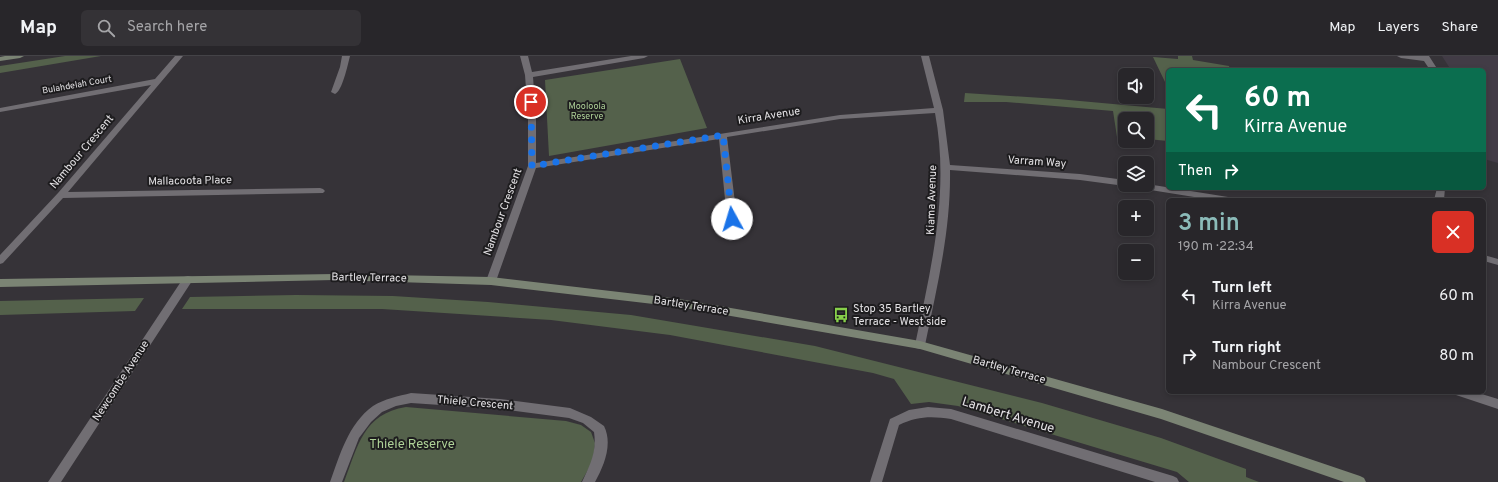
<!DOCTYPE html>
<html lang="en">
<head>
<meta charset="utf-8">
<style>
  :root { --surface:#28262a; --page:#343236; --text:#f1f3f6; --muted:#a5a5a8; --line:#444347; --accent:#8bbbb9 }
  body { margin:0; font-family:Overpass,sans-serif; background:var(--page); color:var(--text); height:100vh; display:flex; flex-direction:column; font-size:15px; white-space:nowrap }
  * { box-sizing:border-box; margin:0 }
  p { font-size:13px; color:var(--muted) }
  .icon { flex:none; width:22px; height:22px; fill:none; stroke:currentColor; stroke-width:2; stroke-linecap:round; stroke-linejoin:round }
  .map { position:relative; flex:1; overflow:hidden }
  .details { position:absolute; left:1166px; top:142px; width:320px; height:196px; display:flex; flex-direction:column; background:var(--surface); border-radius:6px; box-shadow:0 2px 6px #0003,0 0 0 1px var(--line) }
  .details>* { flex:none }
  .guide { position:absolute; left:1166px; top:12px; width:320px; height:122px; border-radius:6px; box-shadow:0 2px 6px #0003,0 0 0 1px var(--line); background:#0b6e4f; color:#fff; overflow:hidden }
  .buttons { position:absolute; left:1118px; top:12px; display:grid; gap:8px }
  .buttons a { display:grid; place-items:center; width:36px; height:36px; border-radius:6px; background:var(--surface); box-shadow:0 2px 6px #0003,0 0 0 1px var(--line); font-size:20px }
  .pin { position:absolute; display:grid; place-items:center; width:34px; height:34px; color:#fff; margin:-17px; border:2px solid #fff; border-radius:50%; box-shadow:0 1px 4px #0007 }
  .me { position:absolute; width:44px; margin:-22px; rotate:354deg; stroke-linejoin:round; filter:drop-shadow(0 0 3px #0008) }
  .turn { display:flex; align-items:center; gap:14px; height:84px; padding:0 12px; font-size:18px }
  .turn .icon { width:52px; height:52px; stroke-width:2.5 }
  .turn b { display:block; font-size:28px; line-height:34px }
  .then { display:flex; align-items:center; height:38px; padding:0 12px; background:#0003; gap:8px; font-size:15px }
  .round { display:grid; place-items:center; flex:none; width:42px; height:42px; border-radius:6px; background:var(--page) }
  .headline { display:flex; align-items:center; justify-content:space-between; height:68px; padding:0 12px }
  h1 { font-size:24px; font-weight:600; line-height:30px; color:var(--accent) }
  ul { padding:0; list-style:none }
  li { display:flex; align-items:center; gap:12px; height:60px; padding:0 12px }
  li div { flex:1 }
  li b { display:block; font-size:15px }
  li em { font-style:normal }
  header { display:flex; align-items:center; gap:24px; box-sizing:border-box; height:56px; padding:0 20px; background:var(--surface); border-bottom:1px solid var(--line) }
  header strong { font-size:19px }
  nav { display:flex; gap:22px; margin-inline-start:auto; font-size:14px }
  .search { width:280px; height:36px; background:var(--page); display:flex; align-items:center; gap:10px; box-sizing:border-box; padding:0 14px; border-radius:6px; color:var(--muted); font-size:15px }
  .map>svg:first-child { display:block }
  .built { fill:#423c46 }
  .green { fill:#54614b }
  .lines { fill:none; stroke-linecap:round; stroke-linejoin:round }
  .street { fill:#716e73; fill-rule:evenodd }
  .secondary { fill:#7b8474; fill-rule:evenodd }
  .route { stroke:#1a73e8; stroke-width:7; stroke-dasharray:0 12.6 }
  .labels { text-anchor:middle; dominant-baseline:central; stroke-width:4; stroke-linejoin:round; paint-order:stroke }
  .far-street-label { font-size:9px; fill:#e5e3e6; stroke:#1d1c1e }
  .far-park-label { font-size:9px; fill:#aed197; stroke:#1d1c1e }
  .street-label { font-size:11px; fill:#e5e3e6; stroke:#1d1c1e }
  .poi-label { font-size:11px; fill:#e5e3e6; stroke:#1d1c1e; text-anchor:start }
  .near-street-label { font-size:13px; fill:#e5e3e6; stroke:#1d1c1e }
  .near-park-label { font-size:13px; fill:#aed197; stroke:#1d1c1e }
</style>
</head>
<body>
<header>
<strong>Map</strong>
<div class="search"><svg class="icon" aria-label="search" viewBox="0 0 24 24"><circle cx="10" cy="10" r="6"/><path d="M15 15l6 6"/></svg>Search here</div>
<nav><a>Map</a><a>Layers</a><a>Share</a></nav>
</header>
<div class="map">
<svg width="1498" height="426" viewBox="0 0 1498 426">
  <rect width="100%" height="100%" fill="#363338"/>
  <path class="built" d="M1442,0H1498V107L1484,103V14H1451Z"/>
  <path class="green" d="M65,0H101L0,17V10Z
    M1178,0H1192L1193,4L1229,10L1230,14H1168V28H1166L1153,1L1178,3Z
    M680,3L707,72L549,100L545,24Z
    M965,37L1058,43L1168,53V85L1147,83V63H1125V81H1117L1113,55L1006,46H964Z
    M296,239L393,240L488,246L631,259L815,290L1042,347L1161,382L1246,413V421L1259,426H1189L1177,416L958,350L929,346L911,348L894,323L873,317L670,279L551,264L382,253H182L190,241Z
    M144,242L135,255L0,259V245Z
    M406,351L566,365L581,369L591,376L595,387L593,405L581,426H344C358,390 363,358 406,351Z"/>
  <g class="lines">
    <path class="street" d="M175,0H183L68,136L320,132L323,133L325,135L323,137L63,142L3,207L0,208V199L58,137L151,29L0,56V52L155,23Z
      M342,0H350C348,8 342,36 335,38L331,36L340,11Z
      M520,0H528L532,16L631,0H648L644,2L533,21L536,60V107L840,59L934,52L921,0H929L943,54L950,109L1080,118L1125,124V129H1128L1125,130L1080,124L950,114C951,174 937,231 925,289L924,292L920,293L916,292L915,289C931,212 950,136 935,57L840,63L727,81L737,163L732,166L727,163L719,83L536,112L496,225L491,229L486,225L528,110V60L525,19Z
      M1397,0H1429L1438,14H1430L1424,5L1401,2Z
      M1147,128L1228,141L1233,144H1213L1138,132L1134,129H1147Z
      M1437,132H1445L1444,144H1434Z
      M1484,199L1498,203V209L1484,205Z
      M188,220L192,221L193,223L192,225L61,426H48L184,221Z
      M1454,336H1475L1498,343V353L1456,339Z
      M411,337L500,343L570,352L591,361L604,370C613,388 604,410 595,426H582C590,409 597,396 594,376L583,367L569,362L500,353L411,347L396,350L382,356L371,366L359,382L342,426H330C340,399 348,368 373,350C384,343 399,340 411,337Z
      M928,351L951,353L1173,420L1177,422L1179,426H1155L951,363C932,360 917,360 899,369L882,426H870L890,363L909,354Z"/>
    <path class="secondary" d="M5,0H24L20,2L0,5V1Z
      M334,218L491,221L679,243L920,285L1162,353L1360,420L1364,422L1366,426H1344L1161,363L920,293L679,251L491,229L334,224L0,231V223Z"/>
  </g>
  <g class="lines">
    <path class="route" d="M531,46L532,110L723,79L732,163"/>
  </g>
  <defs>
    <g id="bus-bare" transform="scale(1.2)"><path d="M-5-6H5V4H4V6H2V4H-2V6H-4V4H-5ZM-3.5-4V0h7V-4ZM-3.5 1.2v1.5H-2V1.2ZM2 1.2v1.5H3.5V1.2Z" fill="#87cf4a" stroke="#1d1c1e" stroke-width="2.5" paint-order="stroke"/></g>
  </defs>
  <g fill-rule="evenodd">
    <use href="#bus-bare" x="841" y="259"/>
  </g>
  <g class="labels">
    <g class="far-street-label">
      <text transform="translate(77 29) rotate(-10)">Bulahdelah Court</text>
    </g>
    <g class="far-park-label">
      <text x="587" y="50">Mooloola<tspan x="587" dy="10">Reserve</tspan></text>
    </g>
    <g class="street-label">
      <text transform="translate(769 60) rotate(-9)">Kirra Avenue</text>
      <text transform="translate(82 96) rotate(-50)">Nambour Crescent</text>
      <text transform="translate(1037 106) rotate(4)">Varram Way</text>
      <text transform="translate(190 125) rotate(-1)">Mallacoota Place</text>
      <text transform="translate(932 144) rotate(-88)">Kiama Avenue</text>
      <text transform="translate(503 156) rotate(-70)">Nambour Crescent</text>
      <text transform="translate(369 222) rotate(1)">Bartley Terrace</text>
      <text transform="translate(691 250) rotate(9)">Bartley Terrace</text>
      <text transform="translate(1009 314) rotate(16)">Bartley Terrace</text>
      <text transform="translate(121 325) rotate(-57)">Newcombe Avenue</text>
      <text transform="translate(475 347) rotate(5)">Thiele Crescent</text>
    </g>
    <g class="poi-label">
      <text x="853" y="253">Stop 35 Bartley<tspan x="853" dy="13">Terrace - West side</tspan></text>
    </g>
    <g class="near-street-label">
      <text transform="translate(1008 360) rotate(17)">Lambert Avenue</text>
    </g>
    <g class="near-park-label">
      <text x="412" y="389">Thiele Reserve</text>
    </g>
  </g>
</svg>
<div class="buttons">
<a><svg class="icon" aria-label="sound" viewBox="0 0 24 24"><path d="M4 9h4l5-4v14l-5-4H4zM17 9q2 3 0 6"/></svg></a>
<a><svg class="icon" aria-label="search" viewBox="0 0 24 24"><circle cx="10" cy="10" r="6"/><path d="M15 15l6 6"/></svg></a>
<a><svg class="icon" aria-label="layers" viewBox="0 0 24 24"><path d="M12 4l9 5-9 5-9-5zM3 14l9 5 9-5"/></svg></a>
<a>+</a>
<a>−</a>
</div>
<div class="pin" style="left:531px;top:46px;background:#d93025"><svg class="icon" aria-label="arrive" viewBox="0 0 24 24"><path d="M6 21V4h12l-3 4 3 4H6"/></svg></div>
<svg class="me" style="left:732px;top:163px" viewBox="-20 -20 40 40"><circle r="19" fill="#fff"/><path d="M0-13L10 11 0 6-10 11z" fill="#1a73e8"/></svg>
<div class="guide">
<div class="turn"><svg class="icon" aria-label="left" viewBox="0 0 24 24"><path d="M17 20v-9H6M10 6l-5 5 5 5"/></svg><div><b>60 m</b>Kirra Avenue</div></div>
<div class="then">Then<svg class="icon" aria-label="right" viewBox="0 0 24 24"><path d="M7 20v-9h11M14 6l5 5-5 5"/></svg></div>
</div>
<section class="details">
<div class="headline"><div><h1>3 min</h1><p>190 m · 22:34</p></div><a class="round" style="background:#d93025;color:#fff"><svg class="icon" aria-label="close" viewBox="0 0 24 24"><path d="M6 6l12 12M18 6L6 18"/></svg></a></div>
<ul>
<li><svg class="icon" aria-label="left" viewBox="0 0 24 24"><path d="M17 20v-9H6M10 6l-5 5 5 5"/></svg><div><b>Turn left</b><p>Kirra Avenue</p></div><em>60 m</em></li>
<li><svg class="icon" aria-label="right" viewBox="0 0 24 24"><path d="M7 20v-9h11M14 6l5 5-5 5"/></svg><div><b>Turn right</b><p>Nambour Crescent</p></div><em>80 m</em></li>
</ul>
</section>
</div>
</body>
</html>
